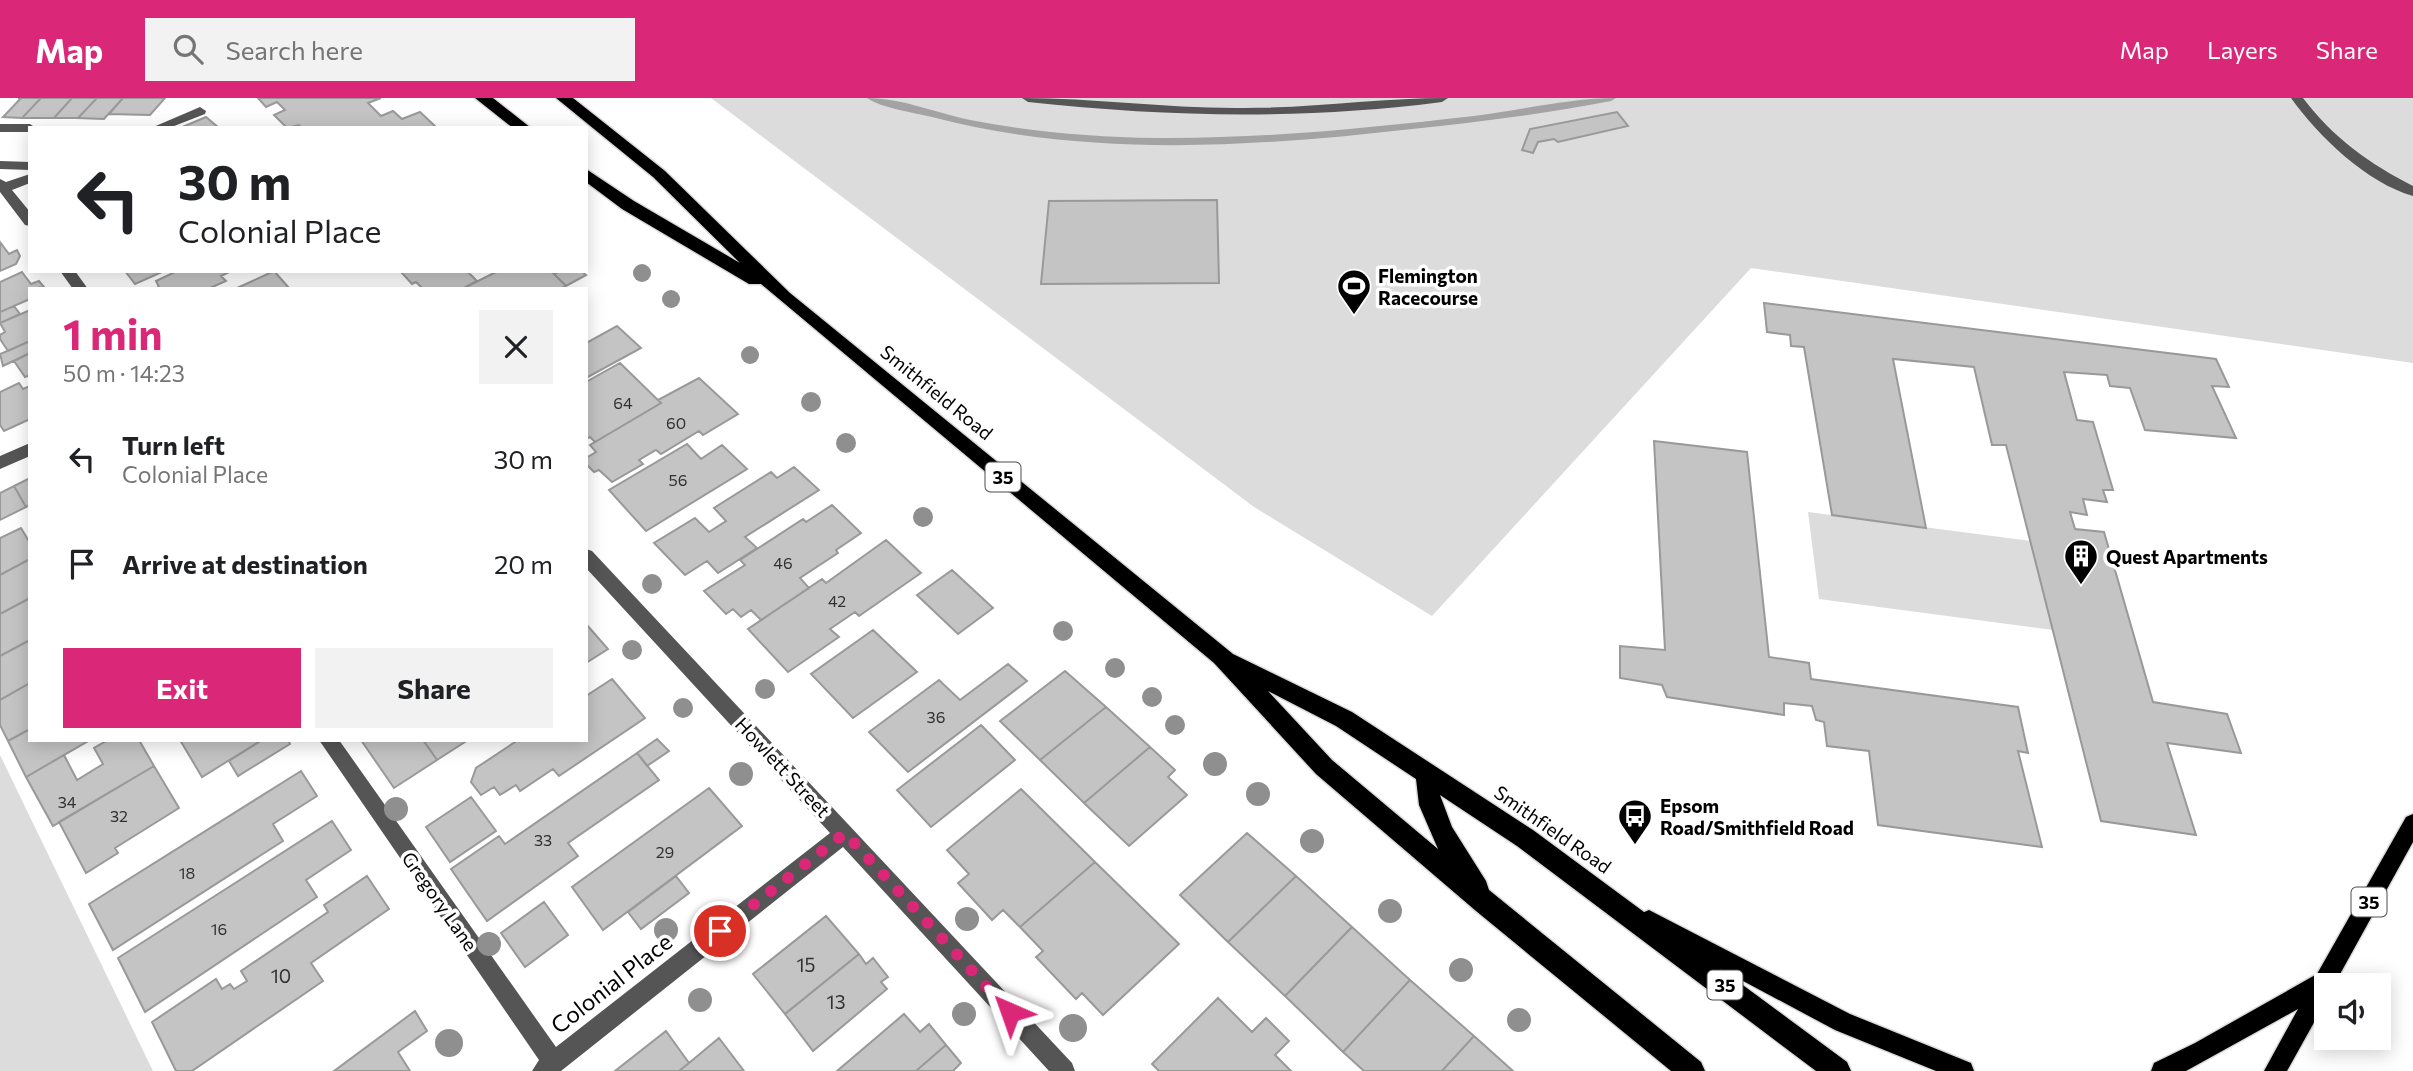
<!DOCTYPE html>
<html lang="en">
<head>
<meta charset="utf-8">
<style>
  :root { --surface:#fff; --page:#f2f2f2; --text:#202124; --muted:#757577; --accent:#db2777 }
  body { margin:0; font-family:Commissioner,sans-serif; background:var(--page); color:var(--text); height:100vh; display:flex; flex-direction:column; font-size:26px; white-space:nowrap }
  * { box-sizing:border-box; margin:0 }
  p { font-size:23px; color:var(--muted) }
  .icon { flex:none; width:38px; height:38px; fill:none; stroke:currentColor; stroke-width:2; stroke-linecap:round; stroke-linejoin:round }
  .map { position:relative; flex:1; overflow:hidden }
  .details { position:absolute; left:28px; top:189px; width:560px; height:455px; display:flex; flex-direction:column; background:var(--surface); border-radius:0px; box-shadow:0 4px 18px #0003 }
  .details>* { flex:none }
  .top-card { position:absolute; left:28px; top:28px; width:560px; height:147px; border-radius:0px; box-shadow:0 4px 18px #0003; background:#fff; color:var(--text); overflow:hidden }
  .buttons { position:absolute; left:2314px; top:875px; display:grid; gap:14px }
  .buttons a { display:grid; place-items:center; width:77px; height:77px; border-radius:0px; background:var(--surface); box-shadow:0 4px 18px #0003; font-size:35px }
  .pin { position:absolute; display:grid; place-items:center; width:60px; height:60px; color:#fff; margin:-30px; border:4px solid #fff; border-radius:50%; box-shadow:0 2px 7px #0007 }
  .me { position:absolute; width:77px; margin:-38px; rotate:317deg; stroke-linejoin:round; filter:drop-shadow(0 0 5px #0008) }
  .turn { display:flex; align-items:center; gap:24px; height:147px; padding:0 35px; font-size:32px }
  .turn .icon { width:91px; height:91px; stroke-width:2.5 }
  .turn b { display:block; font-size:49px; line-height:60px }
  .round { display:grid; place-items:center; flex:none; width:74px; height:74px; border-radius:0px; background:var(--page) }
  .head { display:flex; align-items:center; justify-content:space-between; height:119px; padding:0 35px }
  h1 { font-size:42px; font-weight:700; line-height:52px; color:var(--accent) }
  .cta { display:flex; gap:14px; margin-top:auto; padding:14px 35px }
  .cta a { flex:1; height:80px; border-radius:0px; background:var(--accent); color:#fff; font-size:28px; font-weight:700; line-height:80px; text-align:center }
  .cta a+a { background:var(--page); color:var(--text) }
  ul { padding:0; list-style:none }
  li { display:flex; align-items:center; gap:21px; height:105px; padding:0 35px }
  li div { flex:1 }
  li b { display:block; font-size:26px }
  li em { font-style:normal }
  header { display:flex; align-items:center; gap:42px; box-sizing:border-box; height:98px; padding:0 35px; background:var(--accent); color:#fff }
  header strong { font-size:33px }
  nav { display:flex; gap:38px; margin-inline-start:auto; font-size:24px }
  .search { width:490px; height:63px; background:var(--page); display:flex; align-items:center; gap:18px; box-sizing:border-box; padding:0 24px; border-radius:0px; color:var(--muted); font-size:26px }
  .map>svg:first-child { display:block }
  .green { fill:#dcdcdc }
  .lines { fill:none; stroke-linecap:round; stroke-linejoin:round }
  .stream { fill:#a3a3a3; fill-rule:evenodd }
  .building { fill:#c4c4c4; stroke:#999; stroke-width:2 }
  .major-casing { stroke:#dbdbdb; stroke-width:3 }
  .highway-casing { stroke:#dbdbdb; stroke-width:3 }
  .minor { fill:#555; fill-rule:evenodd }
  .major { fill:#000; fill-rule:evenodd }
  .highway { fill:#000; fill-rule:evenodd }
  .tree { fill:#8f8f8f }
  .route { stroke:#db2777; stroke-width:12; stroke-dasharray:0 21.6 }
  .labels { text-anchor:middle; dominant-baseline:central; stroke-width:7; stroke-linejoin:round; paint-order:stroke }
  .number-label { font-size:16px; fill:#313131 }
  .shield { fill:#fff; stroke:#4c4c4c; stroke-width:2 }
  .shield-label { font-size:18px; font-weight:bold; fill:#000 }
  .poi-label { font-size:19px; font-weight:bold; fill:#000; stroke:#fff; text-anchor:start }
  .street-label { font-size:19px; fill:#000; stroke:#fff }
  .near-number-label { font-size:19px; fill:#313131 }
  .near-street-label { font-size:23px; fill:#000; stroke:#fff }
</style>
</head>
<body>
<header>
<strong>Map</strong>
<div class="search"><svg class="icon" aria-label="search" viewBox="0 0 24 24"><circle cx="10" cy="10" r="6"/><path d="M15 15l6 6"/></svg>Search here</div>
<nav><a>Map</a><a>Layers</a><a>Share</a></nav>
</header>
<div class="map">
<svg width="2413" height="973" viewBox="0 0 2413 973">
  <rect width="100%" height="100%" fill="#fff"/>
  <path class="green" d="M711,0H2413V265L1751,170L1432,518L1254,409Z
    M1808,414L2031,443L2053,532L1819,501Z
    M0,657L153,973H0Z"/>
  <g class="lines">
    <path class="stream" d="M867,0C902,0 936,15 970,22C1031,34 1094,39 1156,40C1262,41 1368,30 1474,18C1520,12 1571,0 1616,0L1611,3C1545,16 1478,24 1412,31C1255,49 1087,60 932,19C915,15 881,10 867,0Z"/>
  </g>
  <path class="building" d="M18,0H41L22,20L3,19L21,0Z
    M41,0H72L54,20H22Z
    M72,0H97L78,20H54Z
    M97,0H123L104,21L78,20Z
    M123,0H165L150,17L109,16Z
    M258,0H381L368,5L381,18L393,13L402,21L420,14L437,30H302L299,27L287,30L274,17L285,12L277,4L266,9Z
    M1617,14L1628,28L1558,44L1554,41L1538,44L1533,55L1522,52L1530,31Z
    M206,19L219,30H180Z
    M1217,102L1219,185L1041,186L1049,103Z
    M0,144L9,156L17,152L20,158L16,166L0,173Z
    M125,173H164L135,186Z
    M177,173H231L221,178L226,183L208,191H154L159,189L156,183Z
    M274,173L290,191H235Z
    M406,173H474L469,175L477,183L462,191H423L416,184L412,186L402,175Z
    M498,173H551L566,188L560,191H462Z
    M560,173H581L586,177L566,188L554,176Z
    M22,174L31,186L39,183L44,189L30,191V201L0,214V184Z
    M1764,205L2216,261L2229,289L2212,288L2236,340L2145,332L2130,290L2110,288L2107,277L2064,274L2077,322L2093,324L2113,392H2103L2107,404L2083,401L2087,417L2070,414L2075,431L2104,434L2153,604L2227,616L2241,655L2167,645L2196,737L2101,723L2006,347H1992L1974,269L1893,261L1926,430L1832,417L1804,249L1791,248L1790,237L1767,234Z
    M14,208L20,216L0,225V214Z
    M30,212V243L8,253L0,241V237L5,234L0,225Z
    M617,228L641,250L586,280V245Z
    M30,243V255L3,268L0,256Z
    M30,255V277L25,279L14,263Z
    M620,265L661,305L595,344L590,339L586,341V284Z
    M699,280L738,316L703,337L699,333L661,356L656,352L639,362L643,366L612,384L599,372L594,374L586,366V360L596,354L590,347L661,305L658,302Z
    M19,285L23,291L30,288V321L4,333L0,327V294Z
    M1654,343L1747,354L1769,559L1809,565L1811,581L2018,609L2028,655L2018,653L2042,749L1878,727L1869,653L1827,648L1824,624L1816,622L1812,608L1784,605V617L1667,599L1662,587L1620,580V548L1665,552Z
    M687,346L701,361L722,347L747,371L646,433L609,392Z
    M794,369L819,392L745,439L757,450L718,475L707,463L685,477L654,445L695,420L709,434L726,423L714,410L771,374L777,380Z
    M30,380V407L26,409L14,388Z
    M14,388L26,409L0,422V395Z
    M832,407L861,435L836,452L838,455L800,480L809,490L761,522L751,512L741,519L733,511L726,516L704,493L745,467L740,462L803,421L806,424Z
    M21,430L30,445V461L0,477V440Z
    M886,442L921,475L859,518L855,514L830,531L839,539L788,574L748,531L822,481L826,485Z
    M30,461V500L0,516V477Z
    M952,472L993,510L958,536L917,497Z
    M30,500V542L0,558V516Z
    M586,526L608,551L586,565Z
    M873,532L917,574L853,620L811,576Z
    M30,542V585L0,602V558Z
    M1008,566L1027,583L908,674L869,634L939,582L960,602Z
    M1065,573L1106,609L1040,662L1000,623Z
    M612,581L645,620L559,678L553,671L520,693L516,687L500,697L494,689L481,697L471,684L476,670L518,642H586V598Z
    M30,585V631L8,643L0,627V602Z
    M1106,609L1150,649L1084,705L1040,662Z
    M981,627L1015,662L931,729L897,692Z
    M30,631V642H90L26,679L8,643Z
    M657,641L669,653L647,668L637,655Z
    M108,642H139L154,668L53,728L26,679L64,657L77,682L103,666L94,650Z
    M180,642H262L202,679Z
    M262,642H288L290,646L238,678L229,663Z
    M361,642H423L437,662L394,690Z
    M423,642H468L437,662Z
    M1150,649L1175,672L1168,679L1187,697L1129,748L1084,705Z
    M637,655L659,682L568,745L578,758L487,823L451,771L499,738L505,746Z
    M154,668L179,710L115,750L118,755L86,775L59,724Z
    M301,673L317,698L273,726L283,743L113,852L89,806Z
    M709,690L742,728L603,832L572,789Z
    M1021,691L1095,764L1020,829L1003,812L992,822L958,785L969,776L947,752Z
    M471,699L496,733L450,764L426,729Z
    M332,723L351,752L306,782L317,799L145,914L118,860Z
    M1247,735L1296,778L1228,844L1180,797Z
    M1095,764L1179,846L1103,917L1082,895L1076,901L1036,859L1043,853L1020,829Z
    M367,778L389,811L311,865L323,883L192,973H176L152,924L216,881L222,891L230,886L234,891L247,883L241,873L328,814L324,807Z
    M676,778L689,795L641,831L628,814Z
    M1296,778L1352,829L1285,898L1228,844Z
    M544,804L568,837L525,869L501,835Z
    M826,818L859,856L785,916L753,876Z
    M1352,829L1410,882L1343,954L1285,898Z
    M859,856L866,866L873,860L888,879L881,884L887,891L813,953L785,916Z
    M1410,882L1474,938L1442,973H1364L1343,954Z
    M1218,900L1252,934L1266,920L1289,943L1275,957L1291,973H1159L1152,966Z
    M415,913L427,933L398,954L410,973H334Z
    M904,916L920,934L929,926L946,947L916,973H837Z
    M666,933L689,965L679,973H615Z
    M1474,938L1513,973H1442Z
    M719,940L744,973H679L689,965Z
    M946,947L961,965L953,973H916Z"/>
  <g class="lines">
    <g class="major-casing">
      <path id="major" d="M2413,716V744L2334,887H2326V903L2287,973H2264L2298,911L2186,973H2151L2154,965L2195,945L2317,876L2406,719Z
        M1649,812L1850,916L1971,965L1974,973H1936L1835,932L1642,829L1639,822L1642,815Z"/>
    </g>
    <g class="highway-casing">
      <path id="highway" d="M475,0H493L531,30H513Z
        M556,0H573L665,73L790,195L1233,556L1352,614L1533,732L1847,964L1851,973H1816L1517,748L1440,697L1452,729L1486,783L1489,792L1701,964L1705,973H1671L1476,813L1316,676L1214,565L761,186H749L622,111L586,84V71L634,103L740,165L653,79ZM1268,593L1336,628L1416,681L1419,707L1438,751L1332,662Z"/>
    </g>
    <path class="minor" d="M1022,0C1093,0 1164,10 1235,10C1306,11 1377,0 1448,0L1442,4C1303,22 1167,19 1028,4Z
      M2291,0H2303C2333,40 2370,66 2413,88V98C2367,85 2318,38 2291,0Z
      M200,9L206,13L205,16L169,30H151Z
      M0,26H30L36,30H30V34H0Z
      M0,63L30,64V72L0,71Z
      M30,76V85L12,92L30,114V128L25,127L0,94V81L6,84Z
      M60,173H75L88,191H73Z
      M30,345V358L0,371V358Z
      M586,451L592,453L1072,965L1075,973H1049L843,749L561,973H532L539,962L319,642H339L556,949L830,735L586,470Z"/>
    <use href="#major" class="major"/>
    <use href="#highway" class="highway"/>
  </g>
  <g class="tree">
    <circle cx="642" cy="175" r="9"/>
    <circle cx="671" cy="201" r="9"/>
    <circle cx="750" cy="257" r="9"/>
    <circle cx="811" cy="304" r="10"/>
    <circle cx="846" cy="345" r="10"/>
    <circle cx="923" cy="419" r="10"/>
    <circle cx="652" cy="486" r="10"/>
    <circle cx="1063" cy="533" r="10"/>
    <circle cx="632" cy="552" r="10"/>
    <circle cx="1115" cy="570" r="10"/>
    <circle cx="765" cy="591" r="10"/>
    <circle cx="1152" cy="599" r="10"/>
    <circle cx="683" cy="610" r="10"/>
    <circle cx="1175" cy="627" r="10"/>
    <circle cx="1215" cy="666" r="12"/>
    <circle cx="741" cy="676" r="12"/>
    <circle cx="1258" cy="696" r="12"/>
    <circle cx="396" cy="711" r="12"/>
    <circle cx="1312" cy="743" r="12"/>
    <circle cx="1390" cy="813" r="12"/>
    <circle cx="967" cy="821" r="12"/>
    <circle cx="666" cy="832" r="12"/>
    <circle cx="489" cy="846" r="12"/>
    <circle cx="1461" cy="872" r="12"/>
    <circle cx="700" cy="902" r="12"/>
    <circle cx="964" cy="916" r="12"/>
    <circle cx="1519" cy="922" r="12"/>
    <circle cx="1073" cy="930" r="14"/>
    <circle cx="449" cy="945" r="14"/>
  </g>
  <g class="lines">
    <path class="route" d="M720,833L845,735L1010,914"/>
  </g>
  <defs>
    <g id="stadium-pin" transform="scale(1.75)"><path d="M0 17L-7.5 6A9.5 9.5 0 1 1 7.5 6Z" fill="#000" stroke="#fff"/><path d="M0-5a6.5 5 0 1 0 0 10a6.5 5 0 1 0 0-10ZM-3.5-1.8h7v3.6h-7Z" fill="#fff"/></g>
    <g id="building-pin" transform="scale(1.75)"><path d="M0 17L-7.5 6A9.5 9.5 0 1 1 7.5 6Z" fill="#000" stroke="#fff"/><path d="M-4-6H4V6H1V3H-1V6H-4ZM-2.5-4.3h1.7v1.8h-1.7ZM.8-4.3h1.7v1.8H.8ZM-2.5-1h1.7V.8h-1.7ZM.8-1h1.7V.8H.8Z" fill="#fff"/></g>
    <g id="bus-pin" transform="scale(1.75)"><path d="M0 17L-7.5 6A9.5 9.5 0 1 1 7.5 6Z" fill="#000" stroke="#fff"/><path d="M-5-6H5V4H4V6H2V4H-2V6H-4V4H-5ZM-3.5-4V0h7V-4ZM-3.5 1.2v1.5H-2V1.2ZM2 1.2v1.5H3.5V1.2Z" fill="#fff"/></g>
  </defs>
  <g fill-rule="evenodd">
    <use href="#stadium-pin" x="1354" y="188"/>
    <use href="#building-pin" x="2081" y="458"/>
    <use href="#bus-pin" x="1635" y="718"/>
  </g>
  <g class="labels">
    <g class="number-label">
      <text x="623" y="304">64</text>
      <text x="676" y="324">60</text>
      <text x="678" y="381">56</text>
      <text x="783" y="464">46</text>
      <text x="837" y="502">42</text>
      <text x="936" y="618">36</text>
      <text x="67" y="703">34</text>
      <text x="119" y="717">32</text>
      <text x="543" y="741">33</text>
      <text x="665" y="753">29</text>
      <text x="187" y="774">18</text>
      <text x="219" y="830">16</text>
    </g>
    <g class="shield">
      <rect x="985.5" y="364.5" width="35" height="29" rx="5"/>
      <rect x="2351.5" y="789.5" width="35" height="29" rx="5"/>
      <rect x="1707.5" y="872.5" width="35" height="29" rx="5"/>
    </g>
    <g class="shield-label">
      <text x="1003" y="379">35</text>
      <text x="2369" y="804">35</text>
      <text x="1725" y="887">35</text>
    </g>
    <g class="poi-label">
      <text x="1378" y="177">Flemington<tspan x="1378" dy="22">Racecourse</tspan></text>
      <text x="2106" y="458">Quest Apartments</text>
      <text x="1660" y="707">Epsom<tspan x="1660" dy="22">Road/Smithfield Road</tspan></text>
    </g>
    <g class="street-label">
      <text transform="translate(937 294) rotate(39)">Smithfield Road</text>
      <text transform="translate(783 669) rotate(47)">Howlett Street</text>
      <text transform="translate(1553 731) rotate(35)">Smithfield Road</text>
      <text transform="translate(440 803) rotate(55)">Gregory Lane</text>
    </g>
    <g class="near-number-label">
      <text x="806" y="866">15</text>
      <text x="281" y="877">10</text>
      <text x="836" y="903">13</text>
    </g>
    <g class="near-street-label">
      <text transform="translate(611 885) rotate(-38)">Colonial Place</text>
    </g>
  </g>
</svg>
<div class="buttons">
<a><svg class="icon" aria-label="sound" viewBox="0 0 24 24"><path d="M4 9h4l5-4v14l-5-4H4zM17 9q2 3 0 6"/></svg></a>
</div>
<div class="pin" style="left:720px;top:833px;background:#d93025"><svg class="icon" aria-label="arrive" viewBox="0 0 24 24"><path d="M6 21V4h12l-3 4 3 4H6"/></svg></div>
<svg class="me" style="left:1010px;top:914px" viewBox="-20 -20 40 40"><path d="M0-17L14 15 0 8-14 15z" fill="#db2777" stroke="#fff" stroke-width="4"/></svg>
<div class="top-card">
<div class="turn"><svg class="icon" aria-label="left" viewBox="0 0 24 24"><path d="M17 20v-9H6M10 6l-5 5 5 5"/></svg><div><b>30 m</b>Colonial Place</div></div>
</div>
<section class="details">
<div class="head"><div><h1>1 min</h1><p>50 m · 14:23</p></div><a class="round"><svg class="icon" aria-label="close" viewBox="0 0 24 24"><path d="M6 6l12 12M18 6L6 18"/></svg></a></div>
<ul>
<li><svg class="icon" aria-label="left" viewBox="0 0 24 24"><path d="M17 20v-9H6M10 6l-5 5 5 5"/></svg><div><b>Turn left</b><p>Colonial Place</p></div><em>30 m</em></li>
<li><svg class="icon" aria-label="arrive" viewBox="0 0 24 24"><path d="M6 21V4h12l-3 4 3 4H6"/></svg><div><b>Arrive at destination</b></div><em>20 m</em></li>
</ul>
<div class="cta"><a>Exit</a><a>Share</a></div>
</section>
</div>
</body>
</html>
